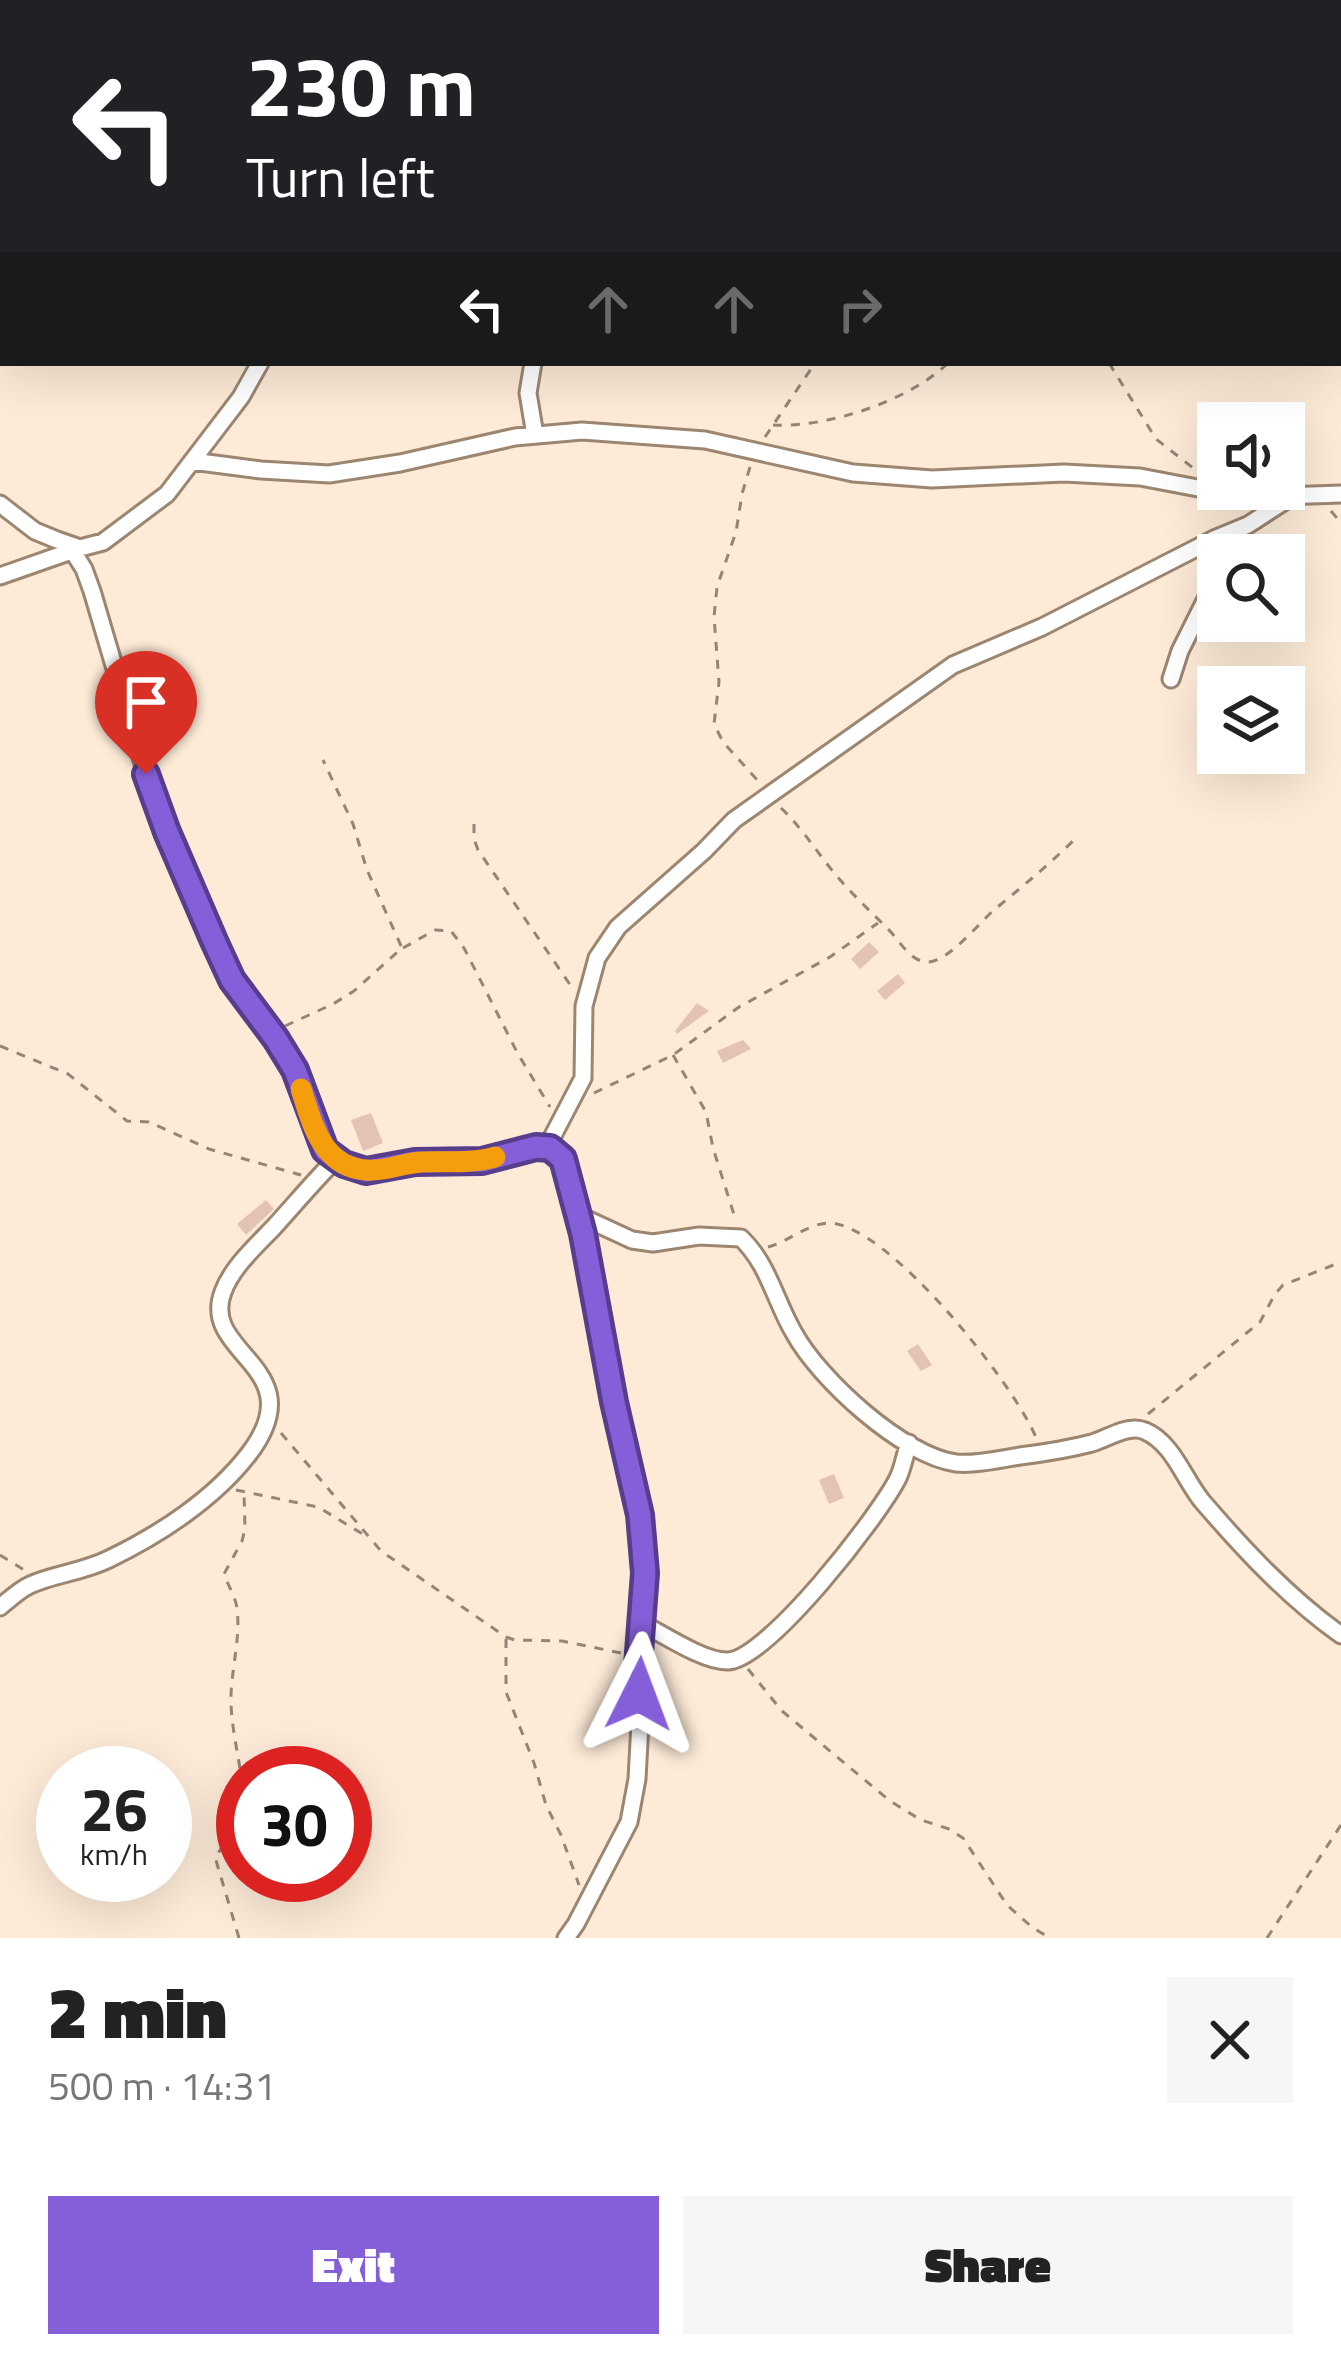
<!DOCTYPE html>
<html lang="en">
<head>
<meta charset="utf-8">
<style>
  :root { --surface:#fff; --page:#f6f6f6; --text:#222; --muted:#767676; --accent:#855fd9 }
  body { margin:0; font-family:"Titillium Web",sans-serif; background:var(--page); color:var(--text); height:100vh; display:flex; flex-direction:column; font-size:45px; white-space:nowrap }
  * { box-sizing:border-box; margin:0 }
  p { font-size:39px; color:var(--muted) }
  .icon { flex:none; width:66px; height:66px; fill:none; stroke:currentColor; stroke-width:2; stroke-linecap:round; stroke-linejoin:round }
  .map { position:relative; height:1938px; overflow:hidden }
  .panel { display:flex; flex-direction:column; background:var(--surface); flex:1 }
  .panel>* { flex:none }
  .banner { position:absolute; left:0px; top:0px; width:1341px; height:366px; box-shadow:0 12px 48px #0002; background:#202124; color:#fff; overflow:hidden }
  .fabs { position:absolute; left:1197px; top:402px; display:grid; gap:24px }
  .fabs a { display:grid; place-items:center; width:108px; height:108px; border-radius:0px; background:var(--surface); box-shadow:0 12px 48px #0002; font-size:60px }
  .speed { position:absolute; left:36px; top:1746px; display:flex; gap:24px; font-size:60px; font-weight:700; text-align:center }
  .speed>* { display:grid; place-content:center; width:156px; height:156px; border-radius:50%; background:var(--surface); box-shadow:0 12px 48px #0002; line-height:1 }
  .speed small { font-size:30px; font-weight:400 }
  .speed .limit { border:18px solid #d22; background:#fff; color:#111 }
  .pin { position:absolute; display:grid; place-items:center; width:102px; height:102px; color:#fff; margin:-123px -51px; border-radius:50% 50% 50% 0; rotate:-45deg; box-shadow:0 0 12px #0007 }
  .pin .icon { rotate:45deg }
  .me { position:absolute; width:132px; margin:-66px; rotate:3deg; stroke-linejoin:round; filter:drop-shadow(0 0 9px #0008) }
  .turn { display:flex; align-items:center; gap:42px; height:252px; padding:0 48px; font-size:54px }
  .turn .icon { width:156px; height:156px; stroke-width:2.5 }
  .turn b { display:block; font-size:84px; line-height:102px }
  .lanes { display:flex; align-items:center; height:114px; padding:0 48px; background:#0003; justify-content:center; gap:60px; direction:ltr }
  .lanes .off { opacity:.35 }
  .round { display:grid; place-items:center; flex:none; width:126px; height:126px; border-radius:0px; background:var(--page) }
  .overview { display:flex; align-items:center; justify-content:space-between; height:204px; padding:0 48px }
  h1 { font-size:72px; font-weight:800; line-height:90px }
  .primary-button { display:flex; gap:24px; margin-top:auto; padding:24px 48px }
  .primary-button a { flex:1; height:138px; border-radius:0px; background:var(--accent); color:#fff; font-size:48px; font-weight:800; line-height:138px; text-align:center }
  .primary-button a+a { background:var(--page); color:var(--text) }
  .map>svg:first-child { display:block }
  .building { fill:#e3c3b6 }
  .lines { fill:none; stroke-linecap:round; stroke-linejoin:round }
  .minor-casing { stroke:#9c8670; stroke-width:21 }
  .path { stroke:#938678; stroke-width:3; stroke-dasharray:9 9; stroke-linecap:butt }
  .minor { stroke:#fff; stroke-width:15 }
  .route-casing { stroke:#563e8d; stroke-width:30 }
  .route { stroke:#855fd9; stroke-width:21 }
  .slow { stroke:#f59e0b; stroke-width:21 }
</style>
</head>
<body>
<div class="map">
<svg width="1341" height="1938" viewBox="0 0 1341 1938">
  <rect width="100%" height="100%" fill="#fdead7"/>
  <path class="building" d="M869,942L879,952L860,969L851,959Z
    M898,974L905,983L885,1000L877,991Z
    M697,1003L709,1011L677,1034L675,1031Z
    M743,1040L751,1049L723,1063L717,1051Z
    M371,1113L383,1143L363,1151L351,1120Z
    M266,1200L274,1209L246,1235L237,1224Z
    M918,1344L932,1365L921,1371L907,1351Z
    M834,1474L844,1498L829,1504L819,1480Z"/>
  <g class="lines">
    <g class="minor-casing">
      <path id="minor" d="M507,3L509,0
        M0,329L3,327
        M533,363L528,393L535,435
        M192,461L261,470L329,474L400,463L515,437L582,431L705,440L853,473L932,479L1064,473L1140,477L1203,489L1283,496L1341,494
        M0,504L35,531L57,540L80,548L103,542L167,494L241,397L260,363
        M72,550L84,569L92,591L146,774L167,832L232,979L295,1070L325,1151L343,1164L366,1170L415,1162L482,1161L536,1147L558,1152L569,1173L583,1234L614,1402L640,1515L645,1573V1607L638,1666L640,1723L637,1779L629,1822L576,1924L566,1938
        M0,576L80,548
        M1171,679L1180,651L1218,575
        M547,1147L583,1078L584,1006L597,958L618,927L704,851L734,820L953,665L1042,627L1214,539L1248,525L1291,497
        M578,1215L632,1240L653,1243L699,1236L741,1238C769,1265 775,1301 794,1333C819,1379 903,1456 956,1463C976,1465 1000,1459 1020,1456C1044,1453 1069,1449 1092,1443C1106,1439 1122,1428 1136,1429C1139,1429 1142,1430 1145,1431C1173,1443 1184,1479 1202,1501C1244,1550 1289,1598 1341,1635
        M0,1607C9,1600 19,1590 30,1585C54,1574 83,1572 109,1559C159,1535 214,1499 248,1455C316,1367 199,1355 223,1292C232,1267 256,1246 274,1227C295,1204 314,1181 336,1159
        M643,1624C664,1635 705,1662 728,1661C768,1659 879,1516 898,1478C903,1468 905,1454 909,1443"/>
    </g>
    <path class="path" d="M883,0V3
      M1222,3L1224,0
      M1109,363L1156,439L1197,471
      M773,425C827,428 909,401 948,363
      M765,437L815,363
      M750,467L742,494L736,532L717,587L714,617L719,682L714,724L723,742L760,783
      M1331,511L1341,523
      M781,808C802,828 817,852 835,874C851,893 869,910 887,928C899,939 910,963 929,962C950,960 978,924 994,910C1023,886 1051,863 1078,836
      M474,824V839L478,850L573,989
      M403,948L435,930L451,931L464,948L518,1054L550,1107
      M285,1026L333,1004L354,991L402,948L367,870L353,824L323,760
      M0,1046L68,1074L127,1121L149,1122L209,1149L301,1175
      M673,1055L706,1112L713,1148L736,1221
      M594,1093L673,1055L739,1007L830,957L878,923
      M768,1247C788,1242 807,1224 828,1223C887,1222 1017,1387 1037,1440
      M1148,1414L1260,1322L1275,1294L1283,1285L1341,1262
      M281,1433L381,1551L506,1637L515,1640L562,1641L626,1654
      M236,1490L318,1507L366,1536
      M0,1555L24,1570
      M506,1639V1692L534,1763L546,1805L561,1835L579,1885
      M748,1669L782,1711L890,1801L921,1820L949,1829L963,1838L1007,1905L1033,1928L1050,1938
      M239,1938L215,1857C261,1798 234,1768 231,1704C230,1673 241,1640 237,1609C236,1597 228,1586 224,1574L242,1541L245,1529L244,1492
      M1267,1938L1341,1825"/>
    <use href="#minor" class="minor"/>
  </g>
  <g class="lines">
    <g class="route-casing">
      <path id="route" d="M146,774L167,832L214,941L232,980L276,1039L295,1070L325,1150L344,1164L366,1171L415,1162L482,1161L536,1147L550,1148L563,1159L583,1234L614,1402L640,1515L645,1573L638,1666L639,1694"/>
    </g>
    <use href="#route" class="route"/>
    <path class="slow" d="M301,1089C312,1123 322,1167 366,1170C383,1172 403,1163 421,1162C446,1161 471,1164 495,1157"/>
  </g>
</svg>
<div class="fabs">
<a><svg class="icon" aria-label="sound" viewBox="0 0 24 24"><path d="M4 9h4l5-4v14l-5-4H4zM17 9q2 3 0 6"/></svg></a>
<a><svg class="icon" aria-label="search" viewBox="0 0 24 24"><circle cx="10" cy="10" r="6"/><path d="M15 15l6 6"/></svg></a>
<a><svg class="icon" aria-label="layers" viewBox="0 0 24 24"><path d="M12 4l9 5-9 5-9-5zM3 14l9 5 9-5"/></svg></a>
</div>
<div class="speed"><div>26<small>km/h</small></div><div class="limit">30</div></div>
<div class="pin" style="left:146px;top:774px;background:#d93025"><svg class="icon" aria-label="arrive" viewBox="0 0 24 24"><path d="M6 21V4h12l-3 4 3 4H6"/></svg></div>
<svg class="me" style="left:639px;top:1694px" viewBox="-20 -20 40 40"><path d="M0-17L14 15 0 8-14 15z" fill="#855fd9" stroke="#fff" stroke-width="4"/></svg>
<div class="banner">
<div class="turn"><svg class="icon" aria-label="left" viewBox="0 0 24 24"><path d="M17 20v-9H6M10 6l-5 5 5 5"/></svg><div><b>230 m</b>Turn left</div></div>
<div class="lanes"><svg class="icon" aria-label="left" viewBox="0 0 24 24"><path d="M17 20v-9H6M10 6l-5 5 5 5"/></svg><svg class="icon off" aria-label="ahead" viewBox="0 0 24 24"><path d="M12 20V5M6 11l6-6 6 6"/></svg><svg class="icon off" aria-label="ahead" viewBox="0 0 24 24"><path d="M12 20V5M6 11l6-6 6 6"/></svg><svg class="icon off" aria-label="right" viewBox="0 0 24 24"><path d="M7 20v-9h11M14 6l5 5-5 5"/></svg></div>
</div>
</div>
<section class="panel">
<div class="overview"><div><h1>2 min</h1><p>500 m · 14:31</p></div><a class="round"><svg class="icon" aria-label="close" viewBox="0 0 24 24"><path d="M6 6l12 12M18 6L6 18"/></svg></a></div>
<div class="primary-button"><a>Exit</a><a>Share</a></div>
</section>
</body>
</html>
